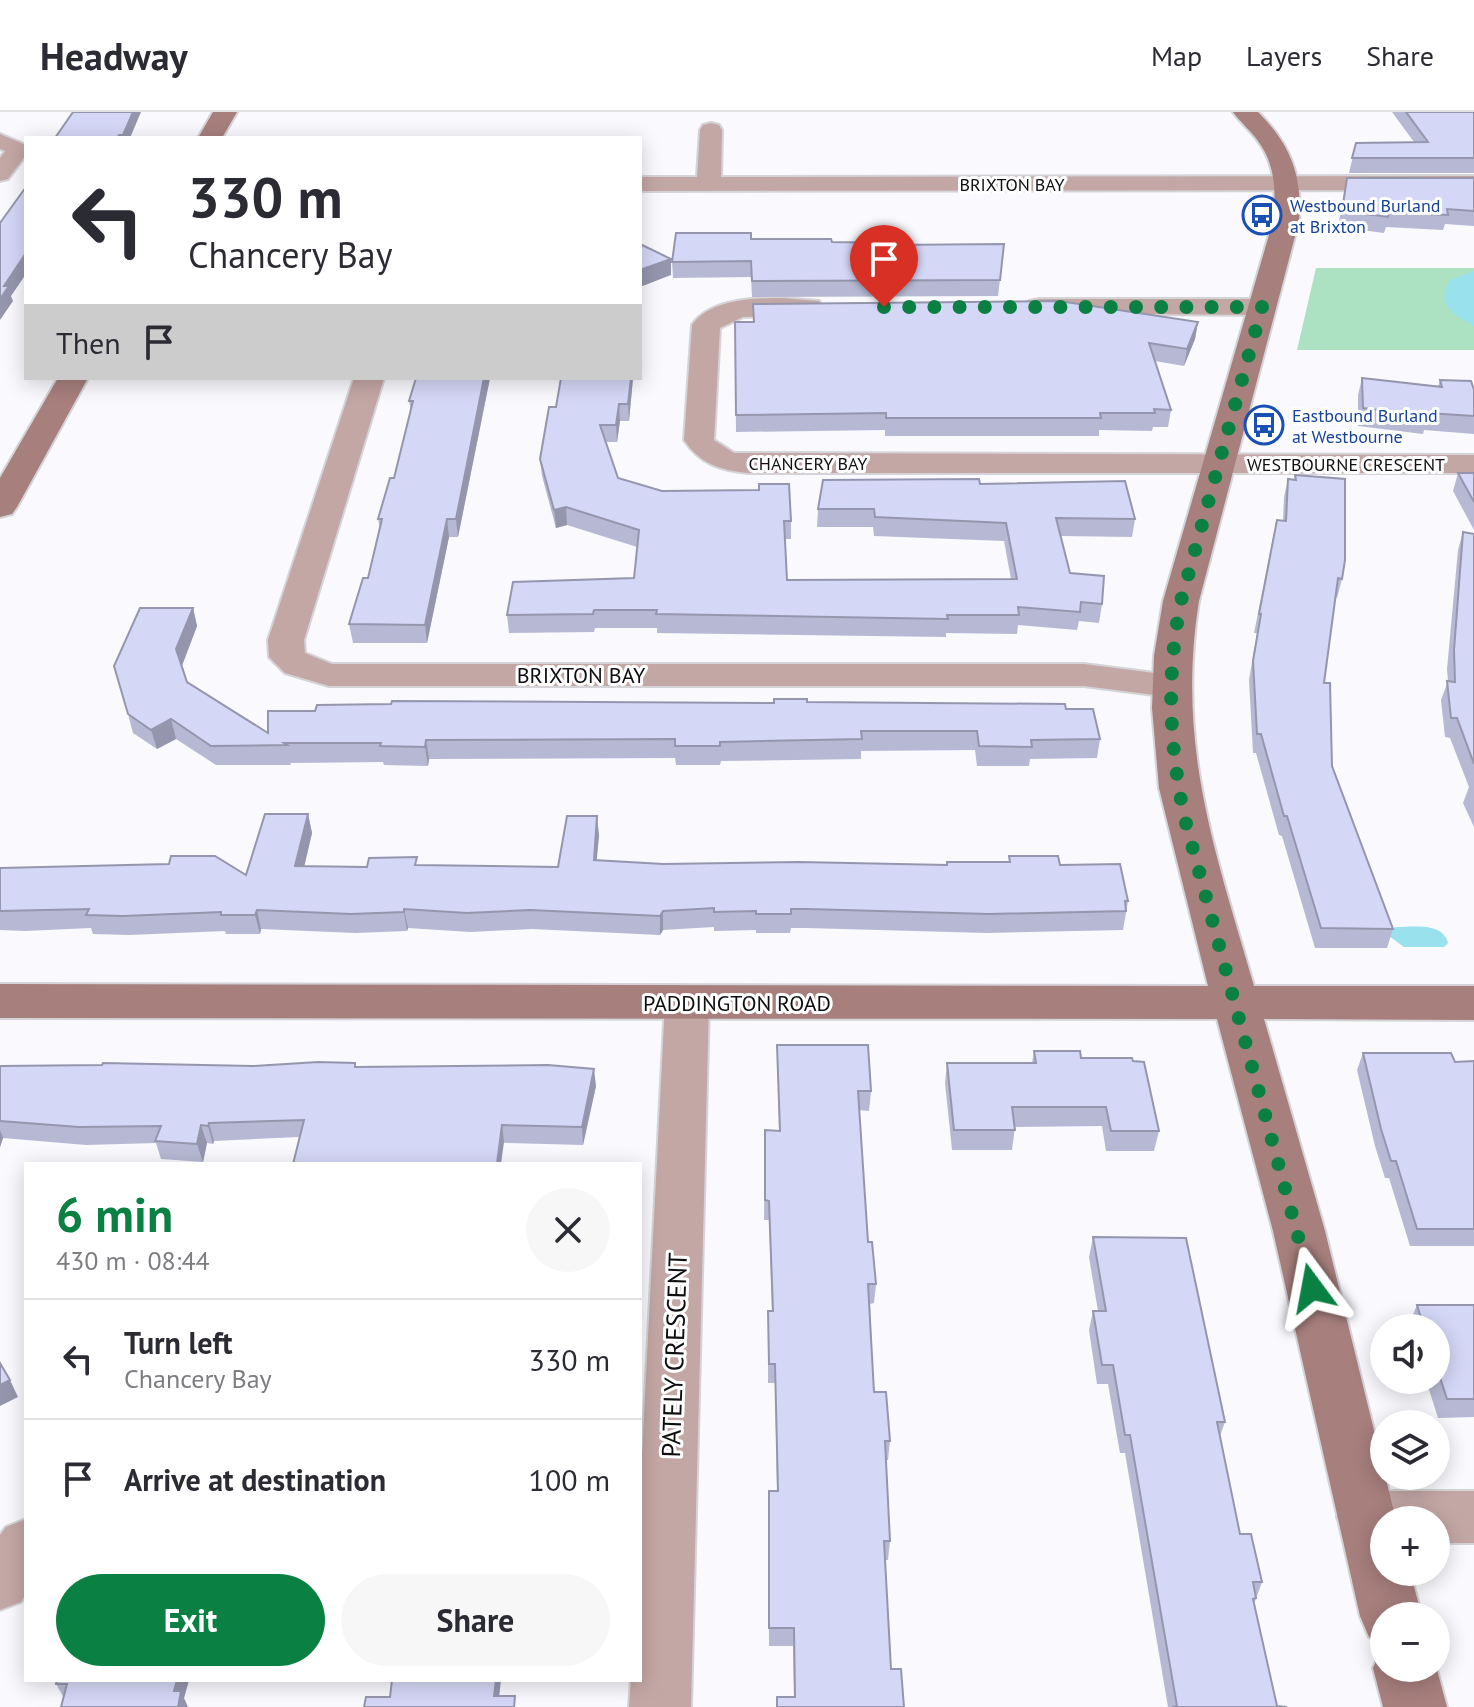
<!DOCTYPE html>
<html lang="en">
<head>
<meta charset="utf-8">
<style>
  :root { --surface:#fff; --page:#f7f7f7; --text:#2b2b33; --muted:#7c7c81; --line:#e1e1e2; --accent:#0b8043 }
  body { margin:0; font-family:"PT Sans",sans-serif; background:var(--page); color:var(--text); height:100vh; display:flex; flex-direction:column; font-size:30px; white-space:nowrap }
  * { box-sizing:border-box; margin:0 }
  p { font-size:26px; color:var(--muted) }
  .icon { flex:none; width:44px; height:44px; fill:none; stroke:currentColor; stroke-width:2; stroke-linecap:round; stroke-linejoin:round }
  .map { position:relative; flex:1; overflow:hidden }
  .drawer { position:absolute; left:24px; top:1050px; width:618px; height:520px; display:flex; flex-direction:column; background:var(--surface); border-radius:0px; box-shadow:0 4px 20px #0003 }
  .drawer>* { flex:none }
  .guide { position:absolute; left:24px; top:24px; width:618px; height:244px; border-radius:0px; box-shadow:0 4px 20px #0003; background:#fff; color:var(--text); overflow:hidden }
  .fabs { position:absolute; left:1370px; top:1202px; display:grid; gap:16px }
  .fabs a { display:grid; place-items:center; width:80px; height:80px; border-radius:50%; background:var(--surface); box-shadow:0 4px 20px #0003; font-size:40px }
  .pin { position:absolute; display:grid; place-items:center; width:68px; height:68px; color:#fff; margin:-82px -34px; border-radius:50% 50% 50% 0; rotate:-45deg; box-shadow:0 0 8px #0007 }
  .pin .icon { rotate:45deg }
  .me { position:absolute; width:88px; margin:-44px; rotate:347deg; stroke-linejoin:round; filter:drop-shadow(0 0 6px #0008) }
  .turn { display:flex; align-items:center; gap:28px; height:168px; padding:0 32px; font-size:36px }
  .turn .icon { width:104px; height:104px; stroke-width:2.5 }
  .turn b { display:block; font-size:56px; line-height:68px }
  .then { display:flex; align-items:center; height:76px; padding:0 32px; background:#0003; gap:16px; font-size:30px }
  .round { display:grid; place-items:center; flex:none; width:84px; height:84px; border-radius:42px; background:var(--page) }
  .summary { display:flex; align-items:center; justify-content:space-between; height:136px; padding:0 32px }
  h1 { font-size:48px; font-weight:600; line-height:60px; color:var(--accent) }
  .button { display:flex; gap:16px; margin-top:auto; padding:16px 32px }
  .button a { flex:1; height:92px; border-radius:48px; background:var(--accent); color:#fff; font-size:32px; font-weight:600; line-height:92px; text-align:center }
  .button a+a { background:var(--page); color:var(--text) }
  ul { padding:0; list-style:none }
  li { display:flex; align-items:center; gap:24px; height:120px; padding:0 32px; border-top:2px solid var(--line) }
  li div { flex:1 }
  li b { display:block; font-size:30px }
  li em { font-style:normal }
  header { display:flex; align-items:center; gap:48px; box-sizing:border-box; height:112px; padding:0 40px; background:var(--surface); border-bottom:2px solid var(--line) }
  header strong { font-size:38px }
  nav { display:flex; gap:44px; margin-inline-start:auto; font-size:28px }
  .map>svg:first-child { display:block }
  .green { fill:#ace2c2 }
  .water { fill:#98e1ed }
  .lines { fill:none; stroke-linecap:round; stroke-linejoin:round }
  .street-casing { stroke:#d4d4d8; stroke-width:4 }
  .secondary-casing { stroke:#d4d4d8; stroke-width:4 }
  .street { fill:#c3a7a5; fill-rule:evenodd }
  .secondary { fill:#a77f7d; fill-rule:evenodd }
  .wall { fill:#b7b9d4 }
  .shaded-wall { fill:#9596ad }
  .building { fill:#d5d7f7; stroke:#9596ad; stroke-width:2 }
  .route { stroke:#0b8043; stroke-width:14; stroke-dasharray:0 25.2 }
  .labels { text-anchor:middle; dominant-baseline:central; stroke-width:6; stroke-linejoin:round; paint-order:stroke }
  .far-street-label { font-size:18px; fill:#0f0f12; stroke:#fff }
  .far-transit-label { font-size:18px; fill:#164399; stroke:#fff; text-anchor:start }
  .street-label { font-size:22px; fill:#0f0f12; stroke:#fff }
  .near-street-label { font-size:26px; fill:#0f0f12; stroke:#fff }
</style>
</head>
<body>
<header>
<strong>Headway</strong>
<nav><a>Map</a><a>Layers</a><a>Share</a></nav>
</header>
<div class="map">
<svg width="1474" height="1595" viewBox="0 0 1474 1595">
  <rect width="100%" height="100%" fill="#f9f9fe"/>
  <path class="green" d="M1316,156H1474V238H1297Z"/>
  <path class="water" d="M1474,159V214C1453,202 1435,193 1450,168Z
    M1397,815C1414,815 1443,810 1448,831L1444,835H1404L1389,824L1392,816Z"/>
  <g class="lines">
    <g class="street-casing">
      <path id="street" d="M711,11L719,13L722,18L721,65L1474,64V78L640,79V65H697L700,18L703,13Z
        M0,22L26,33V43L8,67L0,69V46L5,39L0,37Z
        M782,186L819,189L823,195L819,201L809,203L743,205L720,216L714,328L734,341L1474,343V361H748C720,358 700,352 684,328L692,213C710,187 754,186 782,186Z
        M1039,187H1262L1272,189L1276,195L1272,201L1262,203L1029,201L1025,195L1029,189Z
        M354,266H384L304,528L305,541L332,552H1084L1170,563L1183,566L1188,574L1183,582L1170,585L1084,574H329L285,561L269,545L268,528Z
        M687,875L703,880L709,891L691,1595H629L631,1568H640V1383L665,891L671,880Z
        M1365,1379H1474V1431H1436V1408H1384V1431H1365L1345,1424L1337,1405L1345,1386Z
        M26,1407V1482L21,1490L0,1498V1423L6,1415Z"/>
    </g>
    <g class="secondary-casing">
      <path id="secondary" d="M213,0H237L222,26H198Z
        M1233,0H1258C1290,32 1303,64 1299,109L1199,489C1176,633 1215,739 1254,874H1474V908L1264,907L1325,1119L1396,1408H1384V1460H1410L1422,1504H1384V1531L1369,1525L1360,1504L1273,1119L1217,907L0,906V872L1208,874L1159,676L1152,596L1154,544L1163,489L1273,109C1276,81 1276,53 1258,29C1251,19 1241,11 1233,0Z
        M58,266H88L17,395L12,402L0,405V366Z
        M1384,1533V1556L1436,1554L1447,1595H1383L1373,1556Z"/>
    </g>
    <use href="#street" class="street"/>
    <use href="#secondary" class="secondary"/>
  </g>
  <path class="wall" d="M1392,0H1474V61H1349L1356,31L1414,30Z
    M1347,66H1474V114L1445,112L1443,118L1386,115L1384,121L1338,115Z
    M751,127L888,133L1004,132L998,184L752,185L751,165L673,166L672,150Z
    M753,192L1198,210L1195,227L1184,254L1155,249L1171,298L1168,315H1153L1152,319L1099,318V324H885V318L736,320L735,210H753Z
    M416,266H490L458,425H449L427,531H353L349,512L368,466L380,417L378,407L394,366L411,299L409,289Z
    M561,266H633L629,309H620L617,330H606L618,366L662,379L791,409V427H785L787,468L1011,467L1004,429L874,424L873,415H817L818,397L980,372L1135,407L1132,425L1061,424L1070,461L1102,492L1099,511L1079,509L1077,518L1018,513L1017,522L946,521V525L657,521V516H595L594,520L509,521L507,503L634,466L637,435L567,413L556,416L542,364L540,347L556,295Z
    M1362,266L1438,274L1440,268L1474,278V322L1424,318L1423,322L1358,314V283Z
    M1458,361H1474V418L1453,379Z
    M1295,363L1342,467L1337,486L1335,485L1324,571L1332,654L1393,817L1387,836H1315L1282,724L1279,723L1256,641H1253L1249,568L1257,521H1254L1273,426L1283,408L1284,385L1288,367L1294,368Z
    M1463,420L1474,422V715L1463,691L1469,675L1450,626L1445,625L1441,588L1448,569L1447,557L1458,438Z
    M193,496L197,514L182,554L187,570L268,621L315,599L807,590L1066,597L1100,627L1097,646L1030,647L1029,654H977L975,638L861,639V647L721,649L720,653H676L675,646L429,647L428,654L384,653L383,650L290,651L291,653H216L176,627L157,637L133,621L128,602Z
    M308,702L312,721L304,754L367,755L418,753L558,755L599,723L596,749L663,752L947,753L1009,750V744L1060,753L1128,789L1123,818L987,821L806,816H791L790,821H756V818L714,819V815L663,818L660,823L532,817L470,820L408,816L407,819L355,821L261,817L260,822H226L225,819L129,823L93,822L91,816L25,819L0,818V756L246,763Z
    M777,933L871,979L869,999L859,998L868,1130L876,1172L874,1191L870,1192L874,1280L890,1329L888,1348H886L890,1429L888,1448H885L794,1585L793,1534H769L768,1397L777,1379L775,1271H768V1199H772L769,1108H764L765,1018L779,1019Z
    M1034,939L1081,946L1159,1019L1154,1039H1106L1102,1014L1015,1015L1012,1038H952L945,971L947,951H1032Z
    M1363,941L1455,950L1474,949V1134H1410L1389,1066H1385L1375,1034L1357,958Z
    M0,954L356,955L596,974L583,1033L299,1025L214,1029L213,1032L207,1031L203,1050L161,1047L156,1031L86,1033L3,1026L0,1035Z
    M1093,1125L1225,1310L1220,1324L1240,1422L1262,1470L1254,1492L1277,1594L1287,1595H1168L1125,1341H1120L1108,1272H1097L1089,1218L1093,1199H1098L1089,1145Z
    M1417,1193H1474V1305L1438,1306L1426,1268H1436V1216H1410L1409,1212Z
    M57,1568H189L184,1586H64L56,1572Z"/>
  <path class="shaded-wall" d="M133,0H141L130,26H124L123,23Z
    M26,141V162L11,184L13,189L0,208V187L4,174Z
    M671,147V163L640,175V158Z
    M1198,210L1195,227L1184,254L1187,237Z
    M484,266H490L458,425L456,407Z
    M631,266H633L629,309L628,292Z
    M619,292L620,309L617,330L616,313Z
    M566,395L567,413L556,416L554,398Z
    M447,407L449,425L427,531L425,513Z
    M193,496L197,514L181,556L176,537Z
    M171,607L176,627L157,637L151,618Z
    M426,628L429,647L428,654L425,635Z
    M308,702L312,721L300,773L295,754Z
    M597,704L599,723L595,768L594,748Z
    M404,797L408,816L407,819L404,800Z
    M257,798L261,817L260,822L255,803Z
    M663,799V818L660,823V804Z
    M594,957L596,974L583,1033L582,1015Z
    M209,1011L214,1029L213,1032L208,1014Z
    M201,1013L207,1031L203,1050L197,1032Z
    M502,1013L504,1030L501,1052H497Z
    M0,1018L3,1026L0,1035Z
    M10,1268L18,1285L0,1294V1273Z
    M177,1568H189L184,1586L188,1595H178L174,1579Z
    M496,1568H501L498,1595L494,1584Z"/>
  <path class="building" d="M73,0H133L123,23H119L117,26H55Z
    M1406,0H1474V46H1352L1356,31L1428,30Z
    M1347,66H1474V99L1447,97L1448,103L1389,100L1388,105L1342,99Z
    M26,75V141L4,174H9L0,187V111Z
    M676,121H751V127H831L832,130L888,131V133L1004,132L1000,168L752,169L751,149L672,150Z
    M640,132L671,147L640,158Z
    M1059,189L1198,210L1187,237L1149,231L1171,298L1154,297L1155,301H1100L1101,306H886V301L736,303L735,210H754L753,192Z
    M416,266H484L456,407H447L425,513L349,512L363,466H368L382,407H378L390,366H394L413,289H409Z
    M561,266H631L628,292H619L616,313H600L618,366L662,379L759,378V372H789L791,409H784L787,468L1017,467L1006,411L875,405L874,397H818L823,368L979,367L980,372L1125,369L1135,407L1056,406L1070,461L1104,464L1102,492L1081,490L1080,500L1018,495L1019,503H947L948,507L656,502L657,498H594L593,502L507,503L513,470L634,466L639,418L566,395L554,398L540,347L549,295H556Z
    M1362,266L1442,275L1440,268L1471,269L1474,278V304L1428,301V304L1363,296Z
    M1458,361H1474V390Z
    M1295,363L1345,367V448L1342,467L1338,466L1324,571H1330L1332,654L1393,817L1321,816L1287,704H1284L1261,622H1257L1253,549L1261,502H1259L1277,408L1286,409L1288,367L1296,368Z
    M1463,420L1474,422V652L1457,606H1451L1447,569L1455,570L1454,538Z
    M140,496H193L176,537L187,570L268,621V599H315L317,593L391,592L392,589L774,591V587H807V590L1065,592L1066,597H1093L1100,627L1031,628L1032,635L979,634L977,619H861L862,627L720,630V634H675V627L426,628L425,635L380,634L381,631H284L287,633L211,634L171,607L151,618L128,602L114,554Z
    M265,702H308L295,754L367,755L369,746L417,745L415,753L558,755L567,704H597L594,748L663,752L799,750L947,753V750H1010L1009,744H1058L1060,753L1120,752L1128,789H1125L1126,799L989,802L807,797H791V802H756V799L714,800V796L663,799L660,804L530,798L467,801L404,797V800L351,802L257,798L255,803H221V800L123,804L86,803L89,797L0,799V756L169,752L171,744H215L246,763Z
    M777,933H868L871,979H858L868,1130H872L876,1172H868L874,1280H886L890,1329H885L890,1429H884L891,1557H901L904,1595H777V1585H795L794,1516H769V1379H778L775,1252H769L768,1199H773L769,1089L765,1088V1018L780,1019Z
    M1034,939H1080L1081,946H1132L1133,949L1144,950L1159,1019H1111L1106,995H1012L1015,1018H954L947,951H1036Z
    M1363,941H1451L1455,950L1474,949V1117H1417L1396,1049H1391L1381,1017Z
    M318,950L355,951V955L548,953L594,957L582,1015L502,1013L497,1052H293L304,1008L209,1011L208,1014L201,1013L197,1032L155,1029L161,1014L79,1015L0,1009V954L102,953L103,951L253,954Z
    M1093,1125L1186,1126L1225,1310H1217L1240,1422H1251L1262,1470H1253L1256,1486L1253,1487L1277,1594L1287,1595H1172L1177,1594L1130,1323H1125L1113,1253H1102L1093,1199H1106Z
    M1417,1193H1474V1287H1447L1436,1253V1216H1424Z
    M0,1251L10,1268L0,1273Z
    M57,1568H177L174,1579H181L178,1595H61L67,1572H56Z
    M392,1568H496L494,1584H515L514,1595H364L366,1585H390Z"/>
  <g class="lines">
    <path class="route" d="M884,195H1262L1181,489C1166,565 1169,628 1184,704L1312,1176"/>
  </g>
  <defs>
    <g id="bus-ring" transform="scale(2)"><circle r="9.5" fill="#fff" stroke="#1a4fb4" stroke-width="1.5"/><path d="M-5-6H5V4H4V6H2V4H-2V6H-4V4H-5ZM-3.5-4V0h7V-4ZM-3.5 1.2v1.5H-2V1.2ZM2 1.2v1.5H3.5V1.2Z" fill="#1a4fb4"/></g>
  </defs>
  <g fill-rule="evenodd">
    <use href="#bus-ring" x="1262" y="103"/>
    <use href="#bus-ring" x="1264" y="313"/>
  </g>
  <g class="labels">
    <g class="far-street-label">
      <text x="1012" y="72">BRIXTON BAY</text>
      <text x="808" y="351">CHANCERY BAY</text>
      <text x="1346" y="352">WESTBOURNE CRESCENT</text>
    </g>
    <g class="far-transit-label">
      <text x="1290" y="93">Westbound Burland<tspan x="1290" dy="21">at Brixton</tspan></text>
      <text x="1292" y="303">Eastbound Burland<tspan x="1292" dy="21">at Westbourne</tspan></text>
    </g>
    <g class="street-label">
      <text x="581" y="563">BRIXTON BAY</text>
      <text x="737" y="891">PADDINGTON ROAD</text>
    </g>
    <g class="near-street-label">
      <text transform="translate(674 1243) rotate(-88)">PATELY CRESCENT</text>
    </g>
  </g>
</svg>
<div class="fabs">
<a><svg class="icon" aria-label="sound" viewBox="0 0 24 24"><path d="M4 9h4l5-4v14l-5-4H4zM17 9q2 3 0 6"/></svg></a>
<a><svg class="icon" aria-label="layers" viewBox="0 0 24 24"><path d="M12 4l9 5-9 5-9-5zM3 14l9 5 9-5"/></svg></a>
<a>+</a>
<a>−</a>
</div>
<div class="pin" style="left:884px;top:195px;background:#d93025"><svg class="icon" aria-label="arrive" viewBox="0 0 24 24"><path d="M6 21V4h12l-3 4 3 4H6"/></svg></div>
<svg class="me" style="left:1312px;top:1176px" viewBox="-20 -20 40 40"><path d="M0-17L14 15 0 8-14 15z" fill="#0b8043" stroke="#fff" stroke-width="4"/></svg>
<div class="guide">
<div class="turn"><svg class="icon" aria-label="left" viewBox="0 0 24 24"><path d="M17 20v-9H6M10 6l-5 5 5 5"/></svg><div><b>330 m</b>Chancery Bay</div></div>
<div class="then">Then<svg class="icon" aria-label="arrive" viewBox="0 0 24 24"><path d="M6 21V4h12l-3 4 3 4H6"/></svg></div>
</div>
<section class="drawer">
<div class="summary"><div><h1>6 min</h1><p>430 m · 08:44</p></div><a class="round"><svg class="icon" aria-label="close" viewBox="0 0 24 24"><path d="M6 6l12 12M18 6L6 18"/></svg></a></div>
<ul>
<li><svg class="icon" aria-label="left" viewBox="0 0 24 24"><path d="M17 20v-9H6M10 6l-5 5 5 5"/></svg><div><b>Turn left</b><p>Chancery Bay</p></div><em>330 m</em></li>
<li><svg class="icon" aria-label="arrive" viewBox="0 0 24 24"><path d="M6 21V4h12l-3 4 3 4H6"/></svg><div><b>Arrive at destination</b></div><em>100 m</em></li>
</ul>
<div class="button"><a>Exit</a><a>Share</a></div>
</section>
</div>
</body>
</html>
